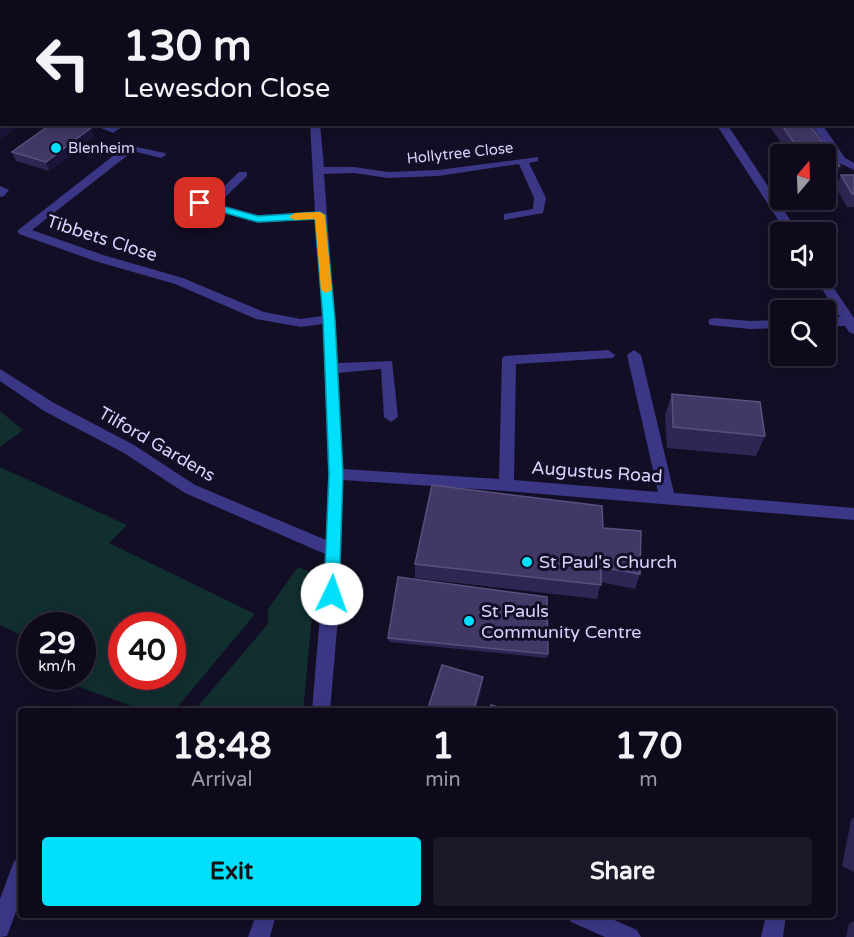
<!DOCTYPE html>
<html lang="en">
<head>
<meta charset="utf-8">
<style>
  :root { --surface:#0e0a1c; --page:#1c1829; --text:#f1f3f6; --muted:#9b9aa3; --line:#2e2b3b; --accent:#00e0fd }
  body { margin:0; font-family:"Varela Round",sans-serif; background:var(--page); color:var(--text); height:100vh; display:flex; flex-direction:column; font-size:22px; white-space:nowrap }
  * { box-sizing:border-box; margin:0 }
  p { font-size:20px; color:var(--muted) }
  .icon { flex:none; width:33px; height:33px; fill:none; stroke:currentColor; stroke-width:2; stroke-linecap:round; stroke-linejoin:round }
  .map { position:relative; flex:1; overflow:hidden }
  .sheet { position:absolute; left:18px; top:708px; width:818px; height:210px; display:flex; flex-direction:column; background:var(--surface); border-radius:6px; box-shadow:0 3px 15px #0003,0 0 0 2px var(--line) }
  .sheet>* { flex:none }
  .hud { position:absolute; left:0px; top:0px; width:855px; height:126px; box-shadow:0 3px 15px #0003,0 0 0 2px var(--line); background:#0e0a1c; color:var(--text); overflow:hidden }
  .needle { width:39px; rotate:19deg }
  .controls { position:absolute; left:770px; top:144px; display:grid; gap:12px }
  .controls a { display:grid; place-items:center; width:66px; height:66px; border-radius:6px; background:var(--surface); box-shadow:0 3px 15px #0003,0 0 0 2px var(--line); font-size:30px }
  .speed { position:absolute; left:18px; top:612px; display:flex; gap:12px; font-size:30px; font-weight:700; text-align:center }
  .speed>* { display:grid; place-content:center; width:78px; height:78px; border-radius:50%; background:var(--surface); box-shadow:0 3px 15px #0003,0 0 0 2px var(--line); line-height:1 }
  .speed small { font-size:15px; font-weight:400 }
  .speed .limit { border:9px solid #d22; background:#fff; color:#111 }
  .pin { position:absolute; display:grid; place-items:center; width:51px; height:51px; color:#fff; margin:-26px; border-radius:12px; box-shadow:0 3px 9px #0006 }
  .me { position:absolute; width:66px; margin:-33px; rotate:3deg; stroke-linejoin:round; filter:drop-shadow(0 0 4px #0008) }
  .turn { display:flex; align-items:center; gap:21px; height:126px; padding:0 24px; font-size:27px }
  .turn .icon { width:78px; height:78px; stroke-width:2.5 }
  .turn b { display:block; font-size:42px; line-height:51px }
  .eta { display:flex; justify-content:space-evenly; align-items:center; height:102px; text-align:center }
  .eta b { font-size:36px; font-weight:700; line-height:42px }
  .button { display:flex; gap:12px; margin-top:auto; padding:12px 24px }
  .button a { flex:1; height:69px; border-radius:6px; background:var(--accent); color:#111; font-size:24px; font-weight:700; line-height:69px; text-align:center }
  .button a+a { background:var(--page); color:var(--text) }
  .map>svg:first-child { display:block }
  .green { fill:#112f2f; fill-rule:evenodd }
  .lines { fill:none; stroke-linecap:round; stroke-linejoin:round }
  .minor { fill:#3b3786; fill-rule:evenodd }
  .wall { fill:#302654 }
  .shaded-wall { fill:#1c1539 }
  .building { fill:#423866; stroke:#59507e; stroke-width:1.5 }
  .route { fill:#00e0fd; stroke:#0092a4; stroke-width:1.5 }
  .slow { fill:#f59e0b }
  .poi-dot { fill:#00e0fd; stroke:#120e25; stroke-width:2 }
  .labels { text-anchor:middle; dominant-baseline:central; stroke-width:6; stroke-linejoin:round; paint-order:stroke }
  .far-poi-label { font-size:15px; fill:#d8d2ff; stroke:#120e25; text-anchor:start }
  .far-street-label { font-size:15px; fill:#d8d2ff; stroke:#120e25 }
  .street-label { font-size:18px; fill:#d8d2ff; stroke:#120e25 }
  .poi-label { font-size:18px; fill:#d8d2ff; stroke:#120e25; text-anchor:start }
</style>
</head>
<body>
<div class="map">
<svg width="854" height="937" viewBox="0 0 854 937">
  <rect width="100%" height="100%" fill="#120e25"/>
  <path class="green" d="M0,411L23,430L0,447Z
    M0,467L127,525L109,543L255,614L174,711H145L71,684L64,677L82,676V626H32L31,645L21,635L0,625ZM122,626H172V676H122Z
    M298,567L316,574L303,711H194L268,624V609Z"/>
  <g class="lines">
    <path class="minor" d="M78,0H87L77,2Z
      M222,0H235L236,2H223Z
      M307,0H317L306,2Z
      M640,0H648L649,2H640Z
      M825,0H834L835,2H826Z
      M0,1L2,2V8L0,7Z
      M91,124H126L113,133Z
      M310,124H320L324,167H354L388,172L438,170L538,157V161L529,163L546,198L543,213L504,220V214L533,209L534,198L519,164L438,176L388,178L354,173L324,174L338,363L392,361L398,417L391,422L384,417L381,369L338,373L343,469L499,479L502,359L504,356L608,350L615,355L613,358L516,364L514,480L658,492L627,355L634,350L641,355L674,493L854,508V520L506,491L343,480L340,594L330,711H312L325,554L185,493L124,453L44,411L0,381V369L54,403L134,445L195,485L326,540L328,474L323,324L301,327L256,319L175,284L95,261L19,234L17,231L127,145L165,153L166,155L161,158L133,151L32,230L103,255L183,278L264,312L301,319L322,316L316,219L258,223L196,205L194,203L200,200L208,202L239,172H247V176L218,204L258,215L315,212Z
      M716,124H727L798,232H786Z
      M811,124H822L845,158L854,163V170L837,162Z
      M0,186L9,190L4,196L0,197Z
      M825,275L854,318V334L849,332L845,326H825V318L840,317L815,278H825Z
      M715,318L750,321L780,320V328L750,329L710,325L708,322L710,319Z
      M21,858V898L7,936L0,937V899L14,861Z
      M256,915H276L270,937H248Z
      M568,915H603L637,930L641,937H605L571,922Z
      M766,915H786L783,937H761Z"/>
  </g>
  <path class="wall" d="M315,0H375L376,2H316Z
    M768,124H809L840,166L835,179L825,180V154H789Z
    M95,136L49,171L16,161L12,152Z
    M841,175H854V207H847L836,188Z
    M672,394L765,436L756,456L667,448L665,415Z
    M603,528L640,574L635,589L601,582L597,599L415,578V564Z
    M388,638L548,654L547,658L389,642Z
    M854,817V872L842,866L851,820Z
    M854,921V937H846L849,924Z"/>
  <path class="shaded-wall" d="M2,123V124H22L0,140V124Z
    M92,127L95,136L49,171L46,162Z
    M483,677L482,690L476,711H473Z"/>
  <path class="building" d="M332,0H375L376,2H334Z
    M0,103L2,104V123L0,124Z
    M51,124H82L92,127L46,162L12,152Z
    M781,124H809L840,166L825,168V154H802Z
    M841,175H854V194H852Z
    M672,394L760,402L765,436L673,427Z
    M432,485L602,506L603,528L641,531L640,574L601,567V585L415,564Z
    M398,577L547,597L548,654L388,638Z
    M442,665L483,677L474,709L480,711H427Z
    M491,705L511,711H489Z"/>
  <path class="route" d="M200,200L258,216L320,212L325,215L335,319L343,474L339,594L337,598L332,600L326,598L324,594L329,474L323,319L315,219L258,222L196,205V201Z"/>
  <path class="slow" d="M320,212L325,215L332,290L326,293L321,290L315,219L295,220L289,217L295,213Z"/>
  <g class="poi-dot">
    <circle cx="56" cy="148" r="6"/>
    <circle cx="527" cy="562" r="6"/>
    <circle cx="469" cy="621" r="6"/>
  </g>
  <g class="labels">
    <g class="far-poi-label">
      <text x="68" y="148">Blenheim</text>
    </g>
    <g class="far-street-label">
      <text transform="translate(460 153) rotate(-6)">Hollytree Close</text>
    </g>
    <g class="street-label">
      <text transform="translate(102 238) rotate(18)">Tibbets Close</text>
      <text transform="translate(157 444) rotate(30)">Tilford Gardens</text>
      <text transform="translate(597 472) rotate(4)">Augustus Road</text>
    </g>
    <g class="poi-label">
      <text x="539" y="562">St Paul's Church</text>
      <text x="481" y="611">St Pauls<tspan x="481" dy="21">Community Centre</tspan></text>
    </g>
  </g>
</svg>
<div class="controls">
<a><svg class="needle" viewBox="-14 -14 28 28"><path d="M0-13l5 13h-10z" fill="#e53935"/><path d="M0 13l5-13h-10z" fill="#9b9aa3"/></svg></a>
<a><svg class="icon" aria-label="sound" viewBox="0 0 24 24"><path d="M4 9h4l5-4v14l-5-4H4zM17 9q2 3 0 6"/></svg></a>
<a><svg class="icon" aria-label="search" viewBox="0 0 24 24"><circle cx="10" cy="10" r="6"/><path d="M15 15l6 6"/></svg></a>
</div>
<div class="speed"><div>29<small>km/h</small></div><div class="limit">40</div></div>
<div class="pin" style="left:200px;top:203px;background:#d93025"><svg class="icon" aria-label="arrive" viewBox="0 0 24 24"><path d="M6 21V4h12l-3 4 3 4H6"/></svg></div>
<svg class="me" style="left:332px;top:594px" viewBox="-20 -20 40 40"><circle r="19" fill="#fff"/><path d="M0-13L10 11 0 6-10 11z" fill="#00e0fd"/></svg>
<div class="hud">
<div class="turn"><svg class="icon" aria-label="left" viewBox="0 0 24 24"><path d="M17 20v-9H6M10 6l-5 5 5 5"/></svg><div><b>130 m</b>Lewesdon Close</div></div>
</div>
<section class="sheet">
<div class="eta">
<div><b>18:48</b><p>Arrival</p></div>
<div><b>1</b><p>min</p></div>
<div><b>170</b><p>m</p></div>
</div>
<div class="button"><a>Exit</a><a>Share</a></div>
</section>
</div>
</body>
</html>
